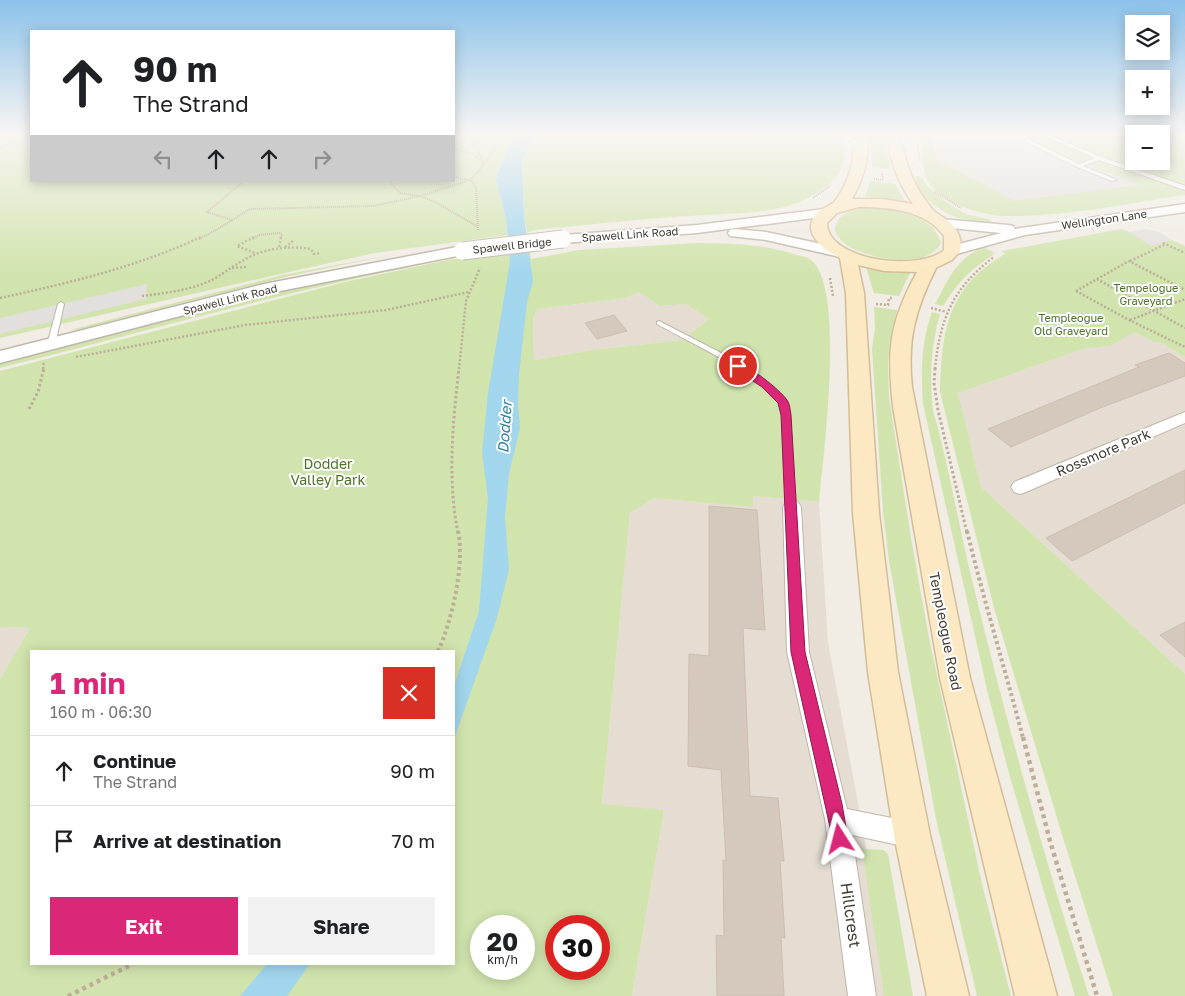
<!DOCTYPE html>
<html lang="en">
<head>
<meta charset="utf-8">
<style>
  :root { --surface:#fff; --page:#f2f2f2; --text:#202124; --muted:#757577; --line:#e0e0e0; --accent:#db2777 }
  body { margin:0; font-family:"Golos Text",sans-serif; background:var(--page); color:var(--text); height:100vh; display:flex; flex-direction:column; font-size:19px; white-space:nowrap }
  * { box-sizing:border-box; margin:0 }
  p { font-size:16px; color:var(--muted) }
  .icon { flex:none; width:28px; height:28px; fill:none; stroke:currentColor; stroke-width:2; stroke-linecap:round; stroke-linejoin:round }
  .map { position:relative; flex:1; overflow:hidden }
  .side { position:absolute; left:30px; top:650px; width:425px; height:315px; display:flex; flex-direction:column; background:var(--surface); border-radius:0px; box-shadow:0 2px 12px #0003 }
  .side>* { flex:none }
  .top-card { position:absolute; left:30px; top:30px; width:425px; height:152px; border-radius:0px; box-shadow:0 2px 12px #0003; background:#fff; color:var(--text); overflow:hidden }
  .buttons { position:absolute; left:1125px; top:15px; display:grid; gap:10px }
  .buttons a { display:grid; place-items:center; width:45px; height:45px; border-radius:0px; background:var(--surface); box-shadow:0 2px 12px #0003; font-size:25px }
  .speed { position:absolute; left:470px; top:915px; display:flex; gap:10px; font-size:25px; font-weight:700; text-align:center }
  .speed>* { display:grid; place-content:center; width:65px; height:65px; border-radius:50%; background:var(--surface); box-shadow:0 2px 12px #0003; line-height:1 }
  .speed small { font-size:12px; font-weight:400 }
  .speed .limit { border:8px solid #d22; background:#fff; color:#111 }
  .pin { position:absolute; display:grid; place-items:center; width:42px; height:42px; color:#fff; margin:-21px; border:2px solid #fff; border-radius:50%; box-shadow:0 1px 5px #0007 }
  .me { position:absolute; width:55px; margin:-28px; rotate:351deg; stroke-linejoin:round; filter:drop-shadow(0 0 4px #0008) }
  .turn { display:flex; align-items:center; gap:18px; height:105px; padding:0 20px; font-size:22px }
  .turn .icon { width:65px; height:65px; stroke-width:2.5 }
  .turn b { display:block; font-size:35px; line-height:42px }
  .lanes { display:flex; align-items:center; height:48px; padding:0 20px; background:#0003; justify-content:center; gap:25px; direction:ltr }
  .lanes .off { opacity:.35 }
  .round { display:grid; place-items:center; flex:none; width:52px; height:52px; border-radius:0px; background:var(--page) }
  .headline { display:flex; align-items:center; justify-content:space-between; height:85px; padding:0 20px }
  h1 { font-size:30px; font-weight:700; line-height:38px; color:var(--accent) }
  .action { display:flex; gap:10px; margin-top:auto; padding:10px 20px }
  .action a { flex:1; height:58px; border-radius:0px; background:var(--accent); color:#fff; font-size:20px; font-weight:700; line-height:58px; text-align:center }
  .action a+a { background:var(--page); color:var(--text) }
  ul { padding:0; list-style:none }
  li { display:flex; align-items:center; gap:15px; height:70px; padding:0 20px; border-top:1px solid var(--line) }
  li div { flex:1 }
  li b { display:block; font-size:19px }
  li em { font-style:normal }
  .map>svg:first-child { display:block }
  .residential { fill:#e5ddd2 }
  .green { fill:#d1e4ae; fill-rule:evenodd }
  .parking { fill:#e2dfdc }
  .water { fill:#a2d6ed }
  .building { fill:#d5c9bd; stroke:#cdbdae }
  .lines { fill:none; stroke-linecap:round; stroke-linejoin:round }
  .service-casing { stroke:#bfb6aa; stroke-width:2 }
  .minor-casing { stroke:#bfb6aa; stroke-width:2 }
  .tertiary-casing { stroke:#bfb6aa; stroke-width:3 }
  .secondary-casing { stroke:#d3bd98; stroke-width:3 }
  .path-far4 { stroke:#bdad99; stroke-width:2; stroke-dasharray:1 1; stroke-linecap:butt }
  .path-far3 { stroke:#bdad99; stroke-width:2.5; stroke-dasharray:2 2; stroke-linecap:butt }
  .path-far2 { stroke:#bdad99; stroke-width:3; stroke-dasharray:2.5 2.5; stroke-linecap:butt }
  .path-far1 { stroke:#bdad99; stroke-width:4; stroke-dasharray:3 3; stroke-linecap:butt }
  .path { stroke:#bdad99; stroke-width:4.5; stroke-dasharray:4 4; stroke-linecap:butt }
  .service { fill:#fff; fill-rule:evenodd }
  .minor { fill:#fff; fill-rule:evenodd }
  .tertiary { fill:#fff; fill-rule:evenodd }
  .secondary { fill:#fce9c3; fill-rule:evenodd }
  .tertiary-bridge-casing { stroke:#bfb6aa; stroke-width:19; stroke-linecap:butt }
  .tertiary-bridge { stroke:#fff; stroke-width:17 }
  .route { fill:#db2777; stroke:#8e194d }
  .labels { text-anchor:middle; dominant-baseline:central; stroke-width:4; stroke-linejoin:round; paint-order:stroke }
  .far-street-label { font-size:11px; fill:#433c34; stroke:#fff }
  .far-park-label { font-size:11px; fill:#4d722a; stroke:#fff }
  .street-label { font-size:14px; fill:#433c34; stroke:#fff }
  .park-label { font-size:14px; fill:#4d722a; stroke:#fff }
  .water-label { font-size:15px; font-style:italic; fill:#307ea2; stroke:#fff }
  .near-street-label { font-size:16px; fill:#433c34; stroke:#fff }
</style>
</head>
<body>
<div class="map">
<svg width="1185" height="996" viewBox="0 0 1185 996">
  <rect width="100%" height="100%" fill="#f1ece4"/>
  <path class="residential" d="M639,292L660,306L686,304L709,319L682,340L593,350L534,360L533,319L537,309L625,298Z
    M1135,332L1154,342H1160L1185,357V674L981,487L958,393L1086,348L1110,346Z
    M753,496L819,502L828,643L864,835L888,996H632L664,810L602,805L630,513L654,498L753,507Z
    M0,627L30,628L0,679Z"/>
  <path class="green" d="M4,134H31V181H454V134H516L503,158L496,179L506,219L507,235L375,253L311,267L0,338V137Z
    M535,134H827C843,140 846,139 844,157C841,183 813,197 791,205C765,214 717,214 689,216C637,219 586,225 534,230L527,233L524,217L522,162Z
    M871,134H883L890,169L872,167Z
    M919,134H1134V161H1161V134H1185V195C1125,204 1064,217 1004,216C980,215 943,203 929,183C923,174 921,146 919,134Z
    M915,176H921C926,189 954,209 967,214C977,218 988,216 996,225C964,222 924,212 915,176Z
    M871,181L895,184L905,201L865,196Z
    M868,208C893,210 933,213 941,243C927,271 865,259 844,243C840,240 837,235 835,231C836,213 852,210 868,208Z
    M1121,229L1130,232L1151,245L1172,240L1185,246V357L1160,342H1154L1135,332L1110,346L1086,348L958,393L981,487L1185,674V996H1113L1064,841L994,608L940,392C942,330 947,288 1005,254L1002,251Z
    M695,243C730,243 764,244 797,255C801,256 808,257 811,260C846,288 823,457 819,502L753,496V507L654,498L630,513L602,804L664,810L632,996H0V679L30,628L0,627V371L345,282L447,260L501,253L530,252L531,259L579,250ZM639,292L660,306L686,304L709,319L682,340L593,350L534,360L533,319L537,309L625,298ZM31,651H454V964H31ZM481,926H524V969H481ZM556,926H599V969H556Z
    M984,247L995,253C970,271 959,280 943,306L935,304C949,279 956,258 984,247Z
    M395,254L289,276L81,329L70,330L283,275Z
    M410,265L411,267C273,294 137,334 0,368V364L310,284Z
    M866,267L894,273H910L899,296L874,293Z
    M874,307L897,310L888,363L889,398L911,538L929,638L982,884L1011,996H977L936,819L889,561L883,511L872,349L875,328Z
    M932,312L940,314C931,346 929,377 933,410C949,466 958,523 972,580C1006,720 1044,859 1089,996H1075L1010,777L988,694L923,404C921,371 921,343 932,312Z
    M862,849L883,850L888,854L913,996H884Z"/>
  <path class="parking" d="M930,134H1015L1070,158L1142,185L1014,201L936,159Z
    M1146,229L1161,233L1172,240L1151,246L1130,232Z
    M147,284L146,299L0,334V318Z"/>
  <path class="water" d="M516,134H535L522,162L524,217L533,281L527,302L519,374L518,402L520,428L509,474L505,518L509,569L497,618L454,739V686L479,611L488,498L482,453L488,393L510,262L506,219L496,179L503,158Z
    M267,964H310L287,996H240Z"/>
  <path class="building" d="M614,315L627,331L597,339L585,323Z
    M1169,353L1185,363V376L1100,408L1011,447L988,429L1139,367L1135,365Z
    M1185,470V503L1072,561L1046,538Z
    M709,506L757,510L765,630L743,628L750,796L778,798L784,861H780L785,938L781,937L784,996H717L716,935L724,936L723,860L726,861L721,770L688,766L689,654L709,656Z
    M1185,622V657L1160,635Z"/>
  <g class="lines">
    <g class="service-casing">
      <path id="service" d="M839,134H845L863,146L859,147Z
        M1010,134H1017L1079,164L1095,158L1040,134H1047L1101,157L1185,186V190L1099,160L1083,166L1117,180L1112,181L1077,167Z
        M61,302L64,304L55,345L51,347L47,345L58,304Z
        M659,321L727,356L760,376L774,387L785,398L788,405L790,415L796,507L795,509H789L788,507L782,415C782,411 781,407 780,404C769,379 683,339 657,324V322Z"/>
    </g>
    <g class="minor-casing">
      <path id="minor" d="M1185,412V423L1026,492L1020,494L1014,492L1011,487L1014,482Z
        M792,500L798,502L801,507L809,652L847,809L912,822L921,826L925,835L921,844L912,848L852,835L876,996H848L825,819L787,652L783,507L786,502Z"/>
    </g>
    <g class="tertiary-casing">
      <path id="tertiary" d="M1185,204V212L1025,235L953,255L948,253L945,250L948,247L1001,233L941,227L936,226L934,223L936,220L941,219L1008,225L1013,226L1015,229Z
        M824,209L829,210L831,213L829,216L697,233L563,243L558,242L556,239L558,236L563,235L697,225Z
        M735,229L766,232L845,249L848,252L845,255L840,257L766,240L730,236L728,233L730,230Z
        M462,246L467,248L470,251L467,254L265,294L0,363V351L264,284Z"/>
    </g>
    <g class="secondary-casing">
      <path id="secondary" d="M854,134H868C869,159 864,178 852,199H883L913,204C896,179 892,164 886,134H899C906,164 912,184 932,209C935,213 938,213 941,216C953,223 964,236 960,251L952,260L936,268C915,310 907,340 912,387L970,678L1057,996H1015L940,678L893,407C887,350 889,323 917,272L884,271L858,265L864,293L879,513L898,672L930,835L969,996H927L894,835L868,672L853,513L846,293L840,258C823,249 798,231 819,211C824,207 831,206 835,201C850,181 855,159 854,134ZM859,207C888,207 926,210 944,236V250C919,272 827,261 827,223L837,213Z"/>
    </g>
    <path class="path-far4" d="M469,134L483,161
      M916,134L920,161
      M0,148L22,134
      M454,148L474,155L484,164
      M454,177L470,180
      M874,179L883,180L882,173
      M389,181L400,193L420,196L435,202L477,226
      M935,192L961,208
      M813,198L830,186
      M232,220L207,212L244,181
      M478,230L476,187L470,180L479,171L505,134
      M199,239L216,230L250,209L373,206L420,196L470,180
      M252,239L259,235L279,233L282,234L281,239"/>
    <path class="path-far3" d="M254,237L237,246L255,253
      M1163,243L1185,253
      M279,247L281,237
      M285,247L293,241
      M1130,261L1166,244
      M232,268L246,267
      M830,278L833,296
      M1097,279L1185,328
      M1076,291L1129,261L1185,290
      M1076,291L1129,320L1185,347
      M142,296C164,293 187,291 207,282C218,278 227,270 237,264C260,249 284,245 311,249L314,254L320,253
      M0,298C69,283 137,267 201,237
      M876,304L888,305L889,298H893
      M931,308L947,312
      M1130,320L1185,299
      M76,357L245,325L386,310L469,292
      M43,369L44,361
      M459,369L466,301L480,268
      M935,369C940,318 953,288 994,257"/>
    <path class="path-far2" d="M935,368L934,383L938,410L967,533
      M29,409L38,392L44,368
      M458,533C447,478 453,422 459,368"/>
    <path class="path-far1" d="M967,531C984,601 1005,669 1023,738
      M438,651C452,621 465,564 458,531"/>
    <path class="path" d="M1023,737L1050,841L1097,996
      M68,996L133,964"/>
    <use href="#service" class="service"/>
    <use href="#minor" class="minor"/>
    <use href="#tertiary" class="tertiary"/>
    <use href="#secondary" class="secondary"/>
    <g class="tertiary-bridge-casing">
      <path id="tertiary-bridge" d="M462,251L563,239"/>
    </g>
    <use href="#tertiary-bridge" class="tertiary-bridge"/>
  </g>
  <linearGradient id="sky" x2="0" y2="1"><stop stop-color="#8cc2ea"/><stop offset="0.49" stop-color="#f9f6f3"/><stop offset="1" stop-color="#f9f6f3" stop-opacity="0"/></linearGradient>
  <rect width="1185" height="274" fill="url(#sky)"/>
  <path class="route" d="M735,364C746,362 780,390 787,400C790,404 790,410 791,415L805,652L842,804L848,839L846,845L840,847L834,845L791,652L781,415L778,403L762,387L735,369Z"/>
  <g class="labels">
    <g class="far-street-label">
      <text transform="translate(1104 219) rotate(-8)">Wellington Lane</text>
      <text transform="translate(630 234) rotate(-4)">Spawell Link Road</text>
      <text transform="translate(512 245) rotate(-6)">Spawell Bridge</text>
      <text transform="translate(230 299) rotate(-14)">Spawell Link Road</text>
    </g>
    <g class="far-park-label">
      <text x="1146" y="287">Tempelogue<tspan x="1146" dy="13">Graveyard</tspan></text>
      <text x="1071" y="317">Templeogue<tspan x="1071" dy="13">Old Graveyard</tspan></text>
    </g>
    <g class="street-label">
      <text transform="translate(1103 452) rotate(-23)">Rossmore Park</text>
      <text transform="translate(946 631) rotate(79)">Templeogue Road</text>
    </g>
    <g class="park-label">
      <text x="328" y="463">Dodder<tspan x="328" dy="16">Valley Park</tspan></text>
    </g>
    <g class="water-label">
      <text transform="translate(504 427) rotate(-86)">Dodder</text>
    </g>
    <g class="near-street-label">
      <text transform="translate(851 915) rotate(82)">Hillcrest</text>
    </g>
  </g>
</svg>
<div class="buttons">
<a><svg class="icon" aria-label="layers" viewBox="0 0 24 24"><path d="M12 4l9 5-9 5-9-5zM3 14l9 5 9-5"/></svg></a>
<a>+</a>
<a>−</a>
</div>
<div class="speed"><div>20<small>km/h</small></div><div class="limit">30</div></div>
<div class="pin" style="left:738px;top:366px;background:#d93025"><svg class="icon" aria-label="arrive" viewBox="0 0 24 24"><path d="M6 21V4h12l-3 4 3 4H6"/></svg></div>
<svg class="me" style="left:840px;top:839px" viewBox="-20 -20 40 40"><path d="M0-17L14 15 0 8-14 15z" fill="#db2777" stroke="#fff" stroke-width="4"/></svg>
<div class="top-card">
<div class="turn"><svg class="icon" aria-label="ahead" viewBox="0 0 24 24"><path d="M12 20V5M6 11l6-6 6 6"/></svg><div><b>90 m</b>The Strand</div></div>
<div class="lanes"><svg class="icon off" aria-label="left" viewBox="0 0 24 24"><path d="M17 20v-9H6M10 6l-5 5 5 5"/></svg><svg class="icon" aria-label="ahead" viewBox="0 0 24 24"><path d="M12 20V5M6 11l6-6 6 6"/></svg><svg class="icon" aria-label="ahead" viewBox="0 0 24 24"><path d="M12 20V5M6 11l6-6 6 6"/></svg><svg class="icon off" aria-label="right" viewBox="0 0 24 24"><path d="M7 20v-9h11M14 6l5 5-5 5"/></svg></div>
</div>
<section class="side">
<div class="headline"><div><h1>1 min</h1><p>160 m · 06:30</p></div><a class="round" style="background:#d93025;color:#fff"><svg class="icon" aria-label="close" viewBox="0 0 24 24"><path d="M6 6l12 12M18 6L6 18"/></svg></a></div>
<ul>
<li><svg class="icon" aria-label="ahead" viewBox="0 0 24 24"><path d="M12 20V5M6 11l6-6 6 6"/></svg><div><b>Continue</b><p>The Strand</p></div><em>90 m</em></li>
<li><svg class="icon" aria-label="arrive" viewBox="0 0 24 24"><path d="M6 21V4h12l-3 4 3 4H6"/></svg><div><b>Arrive at destination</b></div><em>70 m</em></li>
</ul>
<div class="action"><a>Exit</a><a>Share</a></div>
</section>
</div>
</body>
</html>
